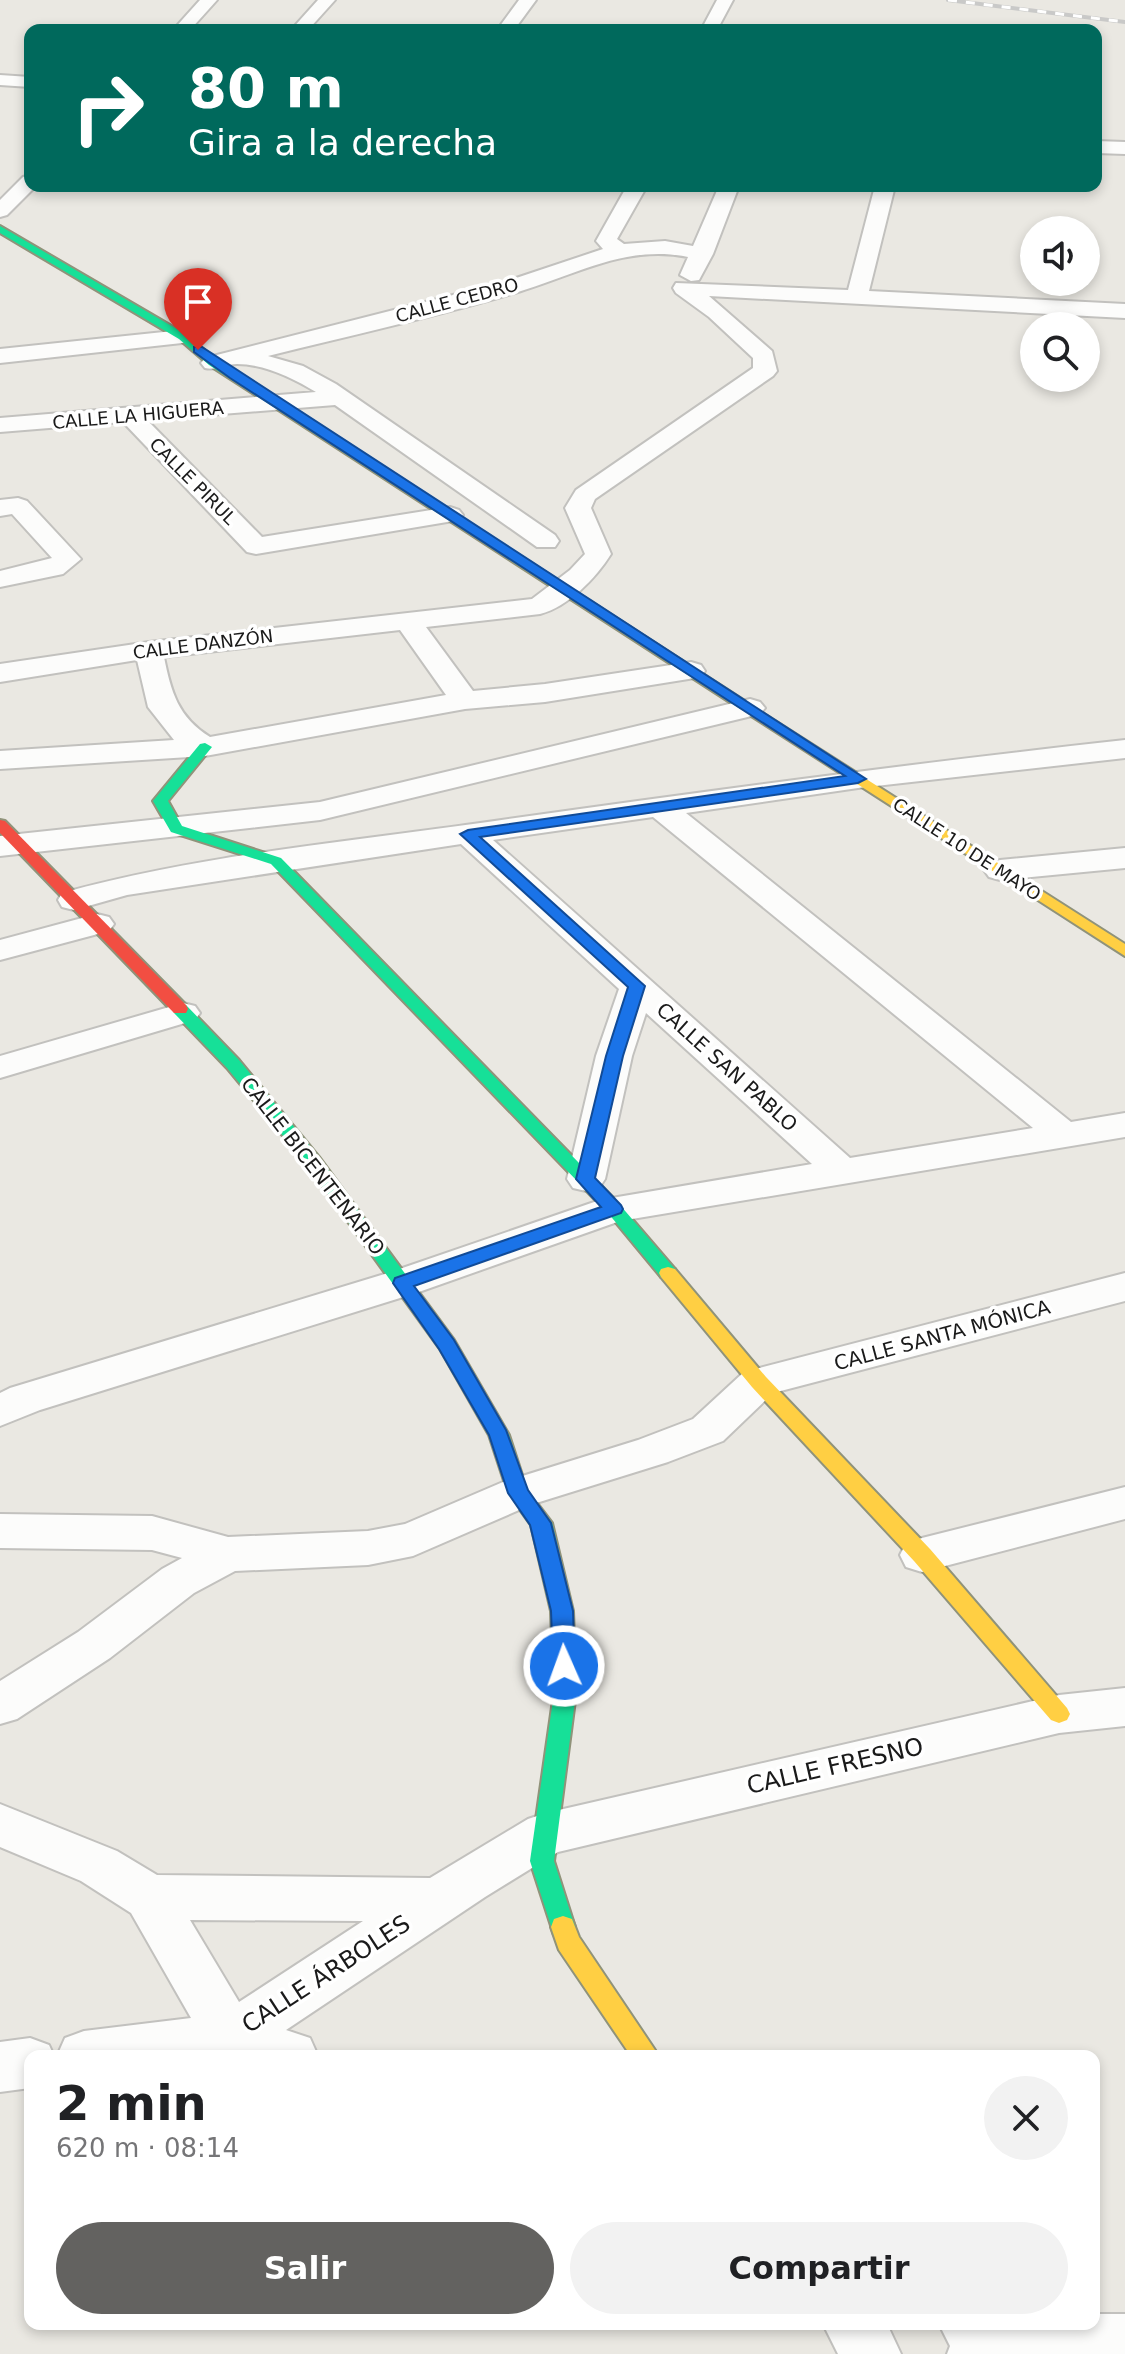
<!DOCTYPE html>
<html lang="es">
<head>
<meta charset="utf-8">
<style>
  :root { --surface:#fff; --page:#f2f2f2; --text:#202124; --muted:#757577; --accent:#636260 }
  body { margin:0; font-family:"DejaVu Sans",sans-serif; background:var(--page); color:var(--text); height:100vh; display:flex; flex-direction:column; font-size:30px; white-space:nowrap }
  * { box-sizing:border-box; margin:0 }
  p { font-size:26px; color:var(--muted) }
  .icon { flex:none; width:44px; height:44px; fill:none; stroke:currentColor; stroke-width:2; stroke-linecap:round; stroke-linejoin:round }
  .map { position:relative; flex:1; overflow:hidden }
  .side { position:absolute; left:24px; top:2050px; width:1076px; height:280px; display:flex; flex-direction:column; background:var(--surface); border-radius:16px; box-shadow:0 4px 12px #0003 }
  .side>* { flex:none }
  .guide { position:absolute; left:24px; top:24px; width:1078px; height:168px; border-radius:16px; box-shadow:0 4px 12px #0003; background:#00695c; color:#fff; overflow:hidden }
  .buttons { position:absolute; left:1020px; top:216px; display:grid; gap:16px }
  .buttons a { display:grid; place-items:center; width:80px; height:80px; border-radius:50%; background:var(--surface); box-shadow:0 4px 12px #0003; font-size:40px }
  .pin { position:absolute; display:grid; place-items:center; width:68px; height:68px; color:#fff; margin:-82px -34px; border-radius:50% 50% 50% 0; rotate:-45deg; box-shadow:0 0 8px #0007 }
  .pin .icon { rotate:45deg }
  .me { position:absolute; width:88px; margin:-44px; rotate:358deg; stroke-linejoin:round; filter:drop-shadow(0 0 6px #0008) }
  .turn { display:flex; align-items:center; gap:28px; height:168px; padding:0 32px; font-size:36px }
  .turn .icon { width:104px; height:104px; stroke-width:2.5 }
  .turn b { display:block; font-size:56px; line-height:68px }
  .round { display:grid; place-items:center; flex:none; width:84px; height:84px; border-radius:42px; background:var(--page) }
  .summary { display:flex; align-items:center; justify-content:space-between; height:136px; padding:0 32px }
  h1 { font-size:48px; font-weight:600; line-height:60px }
  .button { display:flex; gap:16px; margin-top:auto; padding:16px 32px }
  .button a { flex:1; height:92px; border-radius:48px; background:var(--accent); color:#fff; font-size:32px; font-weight:600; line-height:92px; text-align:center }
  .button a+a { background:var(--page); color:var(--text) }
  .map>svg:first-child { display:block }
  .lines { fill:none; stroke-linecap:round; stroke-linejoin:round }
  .street-casing { stroke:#c2c1be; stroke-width:4 }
  .fast-casing { stroke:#90937a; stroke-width:4 }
  .slow-casing { stroke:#90937a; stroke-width:4 }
  .jam-casing { stroke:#90937a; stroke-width:4 }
  .street { fill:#fcfcfb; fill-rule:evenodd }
  .fast { fill:#16e098; fill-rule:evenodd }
  .slow { fill:#ffcf43; fill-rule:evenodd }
  .jam { fill:#f24e42; fill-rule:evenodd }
  .rail-casing { stroke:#c9c9c8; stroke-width:4 }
  .rail { stroke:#fff; stroke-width:3; stroke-dasharray:9; stroke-linecap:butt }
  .route { fill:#1a73e8; stroke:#114b97; stroke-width:2 }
  .labels { text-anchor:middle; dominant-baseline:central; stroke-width:7; stroke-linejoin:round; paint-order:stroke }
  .far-street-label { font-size:18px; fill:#1a1a1a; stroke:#fff }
  .street-label { font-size:20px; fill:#1a1a1a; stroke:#fff }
  .near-street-label { font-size:24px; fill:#1a1a1a; stroke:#fff }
</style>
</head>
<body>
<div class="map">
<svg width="1125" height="2354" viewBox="0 0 1125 2354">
  <rect width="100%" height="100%" fill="#eae8e2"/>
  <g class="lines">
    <g class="street-casing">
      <path id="street" d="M200,0H217L190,30H173Z
        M318,0H335L308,30H291Z
        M519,0H536L514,30H497Z
        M717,0H733L717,30H701Z
        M0,75L30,77V87L0,85Z
        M1096,141L1125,142V154L1096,153Z
        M30,175V186H36L7,215L0,217V200L23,177Z
        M627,186H647L617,239L624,244L665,241L693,246L719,186H739L713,254L699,280L691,281L680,275L688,257C627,244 575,275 518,292C436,317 351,335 268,356L303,366L336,384L555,535L559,541L555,547H537L335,405L147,420L262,537L450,507L459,510L463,515L459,520L256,554L247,552L123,422L0,432V418L316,392C293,378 264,364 237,364C225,364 217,371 205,368L201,363L205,358L504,282L603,249L596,241Z
        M875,186H895L869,291L1125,304V318L709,296L772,351L777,371L773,376L595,499L591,508L611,554C596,578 568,607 540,614L426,627L473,691L545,684L691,662L701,665L705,671L701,677L545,702L465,709L205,756L0,769V751L174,740L148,707L137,660L0,682V664L149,642L532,599L570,570L585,554L565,508L576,490L753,368V358L709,317L676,293L673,288L676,283L848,290ZM400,630L446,695L210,737C178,717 171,692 164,657Z
        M183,330L191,332L194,337L191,342L0,363V349Z
        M18,498L27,501L81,559L63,574L0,587V571L52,558L12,514L0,516V500Z
        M750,699L760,702L765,708L760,714L320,820L0,856V836L320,802Z
        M1125,740V758L858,788L686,813L1071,1122L1125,1113V1137L620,1221L416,1293L40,1410L0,1426V1393L10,1388L388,1273L600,1200L812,1164L646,1013L632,1056L605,1179L599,1188L586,1191L573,1188L567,1179L596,1056L619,989L461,844L127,895L74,910L62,907L58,900L62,893C196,856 336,843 473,824C690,793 907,764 1125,740ZM653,817L1033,1128L850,1158L493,840Z
        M1125,848V868L1000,880L989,877L984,870L989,863L1000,860Z
        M97,914L109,917L114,924L109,931L0,960V940Z
        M183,1003L195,1006L200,1013L195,1020L0,1078V1056Z
        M1125,1273V1301L773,1393L723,1441L668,1462L533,1504L413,1556L368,1565L235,1571L194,1593L110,1658L17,1719L0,1724V1681L78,1632L162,1569L182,1558L152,1550L0,1548V1514L152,1516L228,1537L368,1531L405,1524L503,1482L638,1440L693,1419L744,1372Z
        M1125,1487V1519L922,1572L906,1567L900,1555L906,1543L922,1538Z
        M1125,1688V1726L1059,1733L558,1852L485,1897L286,2030L310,2038L318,2056H57L65,2038L84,2031L191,2018L131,1913L81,1881L0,1847V1804L117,1851L157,1875L430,1878L528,1819L546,1813L1059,1695ZM190,1920L363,1921L239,2002Z
        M30,2038L49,2045L54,2056H30V2088L0,2092V2042Z
        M1094,2314H1125V2354H947L950,2346L939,2324H1094Z
        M823,2324H887L901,2354H838Z"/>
    </g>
    <g class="fast-casing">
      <path id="fast" d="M0,226L187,335L217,361L754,707L752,710H742L209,365L179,339L0,233Z
        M205,743L212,747L168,801L182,826L281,858L620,1205L675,1269L677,1273L675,1277H661L608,1213L271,864L171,832L153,801L200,744Z
        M180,1004L186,1005L239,1060L319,1157L454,1340L509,1435L527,1490L552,1523L573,1611L576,1693L554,1861L575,1927L572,1935L563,1938L554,1935L530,1861L554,1693L551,1611L531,1525L508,1493L489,1435L440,1349L307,1165L227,1068L174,1013L172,1009L174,1005Z"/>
    </g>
    <g class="slow-casing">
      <path id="slow" d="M747,703L1125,944V956L742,710V704Z
        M668,1267L675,1269L766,1377L930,1549L1067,1708L1070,1714L1067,1720L1059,1723L1051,1720L914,1561L752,1387L661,1277L659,1273L661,1269Z
        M563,1916L572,1919L579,1937L659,2056H631L559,1950L551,1927L554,1919Z"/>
    </g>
    <g class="jam-casing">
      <path id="jam" d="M0,820L5,821L186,1005L188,1009L186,1013H174L0,833Z"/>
    </g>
    <use href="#street" class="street"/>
    <use href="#fast" class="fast"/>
    <use href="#slow" class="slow"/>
    <use href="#jam" class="jam"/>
    <g class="rail-casing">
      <path id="rail" d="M948,0L1125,22"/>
    </g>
    <use href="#rail" class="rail"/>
  </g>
  <path class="route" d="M194,347H202L866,779L858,783L480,837L645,986L623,1056L595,1178L621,1205L623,1209L621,1213L414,1286L454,1340L506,1430L528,1490L551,1523L573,1611L575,1666L572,1672L564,1675L556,1672L553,1666L551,1611L530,1525L508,1493L489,1435L439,1349L393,1283L395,1278L601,1207L576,1179L606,1056L628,987L460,834L468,830L845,776L230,378L194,352Z"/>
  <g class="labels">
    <g class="far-street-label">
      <text transform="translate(457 300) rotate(-15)">CALLE CEDRO</text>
      <text transform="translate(138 415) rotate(-5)">CALLE LA HIGUERA</text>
      <text transform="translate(193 481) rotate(45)">CALLE PIRUL</text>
      <text transform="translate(203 644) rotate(-7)">CALLE DANZÓN</text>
      <text transform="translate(967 849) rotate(33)">CALLE 10 DE MAYO</text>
    </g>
    <g class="street-label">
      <text transform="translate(727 1067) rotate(42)">CALLE SAN PABLO</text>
      <text transform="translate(313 1166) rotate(52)">CALLE BICENTENARIO</text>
      <text transform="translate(942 1335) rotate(-15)">CALLE SANTA MÓNICA</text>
    </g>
    <g class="near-street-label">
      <text transform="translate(835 1766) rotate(-13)">CALLE FRESNO</text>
      <text transform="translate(326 1974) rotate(-33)">CALLE ÁRBOLES</text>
    </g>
  </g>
</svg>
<div class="buttons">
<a><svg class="icon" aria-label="sound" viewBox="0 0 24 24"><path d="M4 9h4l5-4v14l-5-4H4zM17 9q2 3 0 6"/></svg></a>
<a><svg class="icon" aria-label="search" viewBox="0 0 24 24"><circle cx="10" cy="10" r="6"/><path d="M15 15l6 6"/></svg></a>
</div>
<div class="pin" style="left:198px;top:350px;background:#d93025"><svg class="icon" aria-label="arrive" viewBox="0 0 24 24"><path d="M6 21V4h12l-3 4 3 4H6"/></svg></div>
<svg class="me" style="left:564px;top:1666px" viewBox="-20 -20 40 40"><circle r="17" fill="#1a73e8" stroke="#fff" stroke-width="3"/><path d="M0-11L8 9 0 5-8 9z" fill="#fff"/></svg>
<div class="guide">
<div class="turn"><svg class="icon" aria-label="right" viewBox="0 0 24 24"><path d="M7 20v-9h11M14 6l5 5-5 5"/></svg><div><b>80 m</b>Gira a la derecha</div></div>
</div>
<section class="side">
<div class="summary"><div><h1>2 min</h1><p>620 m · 08:14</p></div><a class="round"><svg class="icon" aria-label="close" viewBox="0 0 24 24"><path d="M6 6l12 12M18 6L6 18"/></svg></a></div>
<div class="button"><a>Salir</a><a>Compartir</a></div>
</section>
</div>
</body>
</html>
